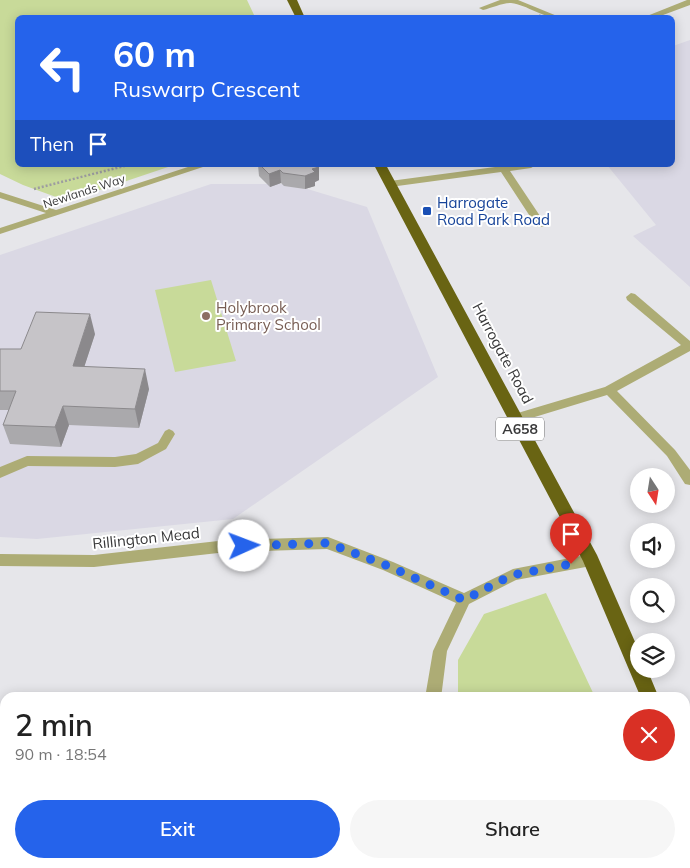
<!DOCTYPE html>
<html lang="en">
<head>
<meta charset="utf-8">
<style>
  :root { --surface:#fff; --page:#f6f6f6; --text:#222; --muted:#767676; --accent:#2563eb }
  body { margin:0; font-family:Mulish,sans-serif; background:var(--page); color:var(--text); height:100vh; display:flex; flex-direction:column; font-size:19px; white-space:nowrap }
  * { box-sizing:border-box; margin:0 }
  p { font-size:16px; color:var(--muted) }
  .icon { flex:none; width:28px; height:28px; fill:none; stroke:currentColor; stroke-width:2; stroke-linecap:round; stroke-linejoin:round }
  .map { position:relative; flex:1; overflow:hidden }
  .details { position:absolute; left:0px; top:692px; width:690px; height:176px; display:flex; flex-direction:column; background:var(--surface); border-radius:15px 15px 0 0; box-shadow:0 2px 12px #0003 }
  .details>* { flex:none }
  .banner { position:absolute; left:15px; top:15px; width:660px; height:152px; border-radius:8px; box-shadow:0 2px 12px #0003; background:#2563eb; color:#fff; overflow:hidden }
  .needle { width:32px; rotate:168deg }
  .tools { position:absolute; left:630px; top:468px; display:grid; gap:10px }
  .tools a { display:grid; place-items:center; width:45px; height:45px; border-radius:50%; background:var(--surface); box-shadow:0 2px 12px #0003; font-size:25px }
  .pin { position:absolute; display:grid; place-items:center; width:42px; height:42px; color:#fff; margin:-51px -21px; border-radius:50% 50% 50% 0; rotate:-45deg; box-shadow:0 0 5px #0007 }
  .pin .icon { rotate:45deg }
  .me { position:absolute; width:55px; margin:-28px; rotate:88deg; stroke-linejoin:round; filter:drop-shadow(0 0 4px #0008) }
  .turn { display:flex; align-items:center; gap:18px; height:105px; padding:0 15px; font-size:22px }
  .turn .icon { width:65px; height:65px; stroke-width:2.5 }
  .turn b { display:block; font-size:35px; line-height:42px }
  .then { display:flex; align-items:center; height:48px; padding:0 15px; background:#0003; gap:10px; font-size:19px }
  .round { display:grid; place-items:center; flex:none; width:52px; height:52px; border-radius:26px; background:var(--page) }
  .overview { display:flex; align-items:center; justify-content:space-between; height:85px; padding:0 15px }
  h1 { font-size:30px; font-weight:600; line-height:38px }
  .button { display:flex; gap:10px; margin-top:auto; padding:10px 15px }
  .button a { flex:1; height:58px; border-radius:30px; background:var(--accent); color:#fff; font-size:20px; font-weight:600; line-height:58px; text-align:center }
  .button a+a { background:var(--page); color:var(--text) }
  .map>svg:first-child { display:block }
  .built { fill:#dad8e4 }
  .green { fill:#c8da99 }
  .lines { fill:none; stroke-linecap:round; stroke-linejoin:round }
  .path { stroke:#9d9da0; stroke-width:2.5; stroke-dasharray:2 2; stroke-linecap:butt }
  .minor { fill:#adac75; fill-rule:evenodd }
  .highway { fill:#696413; fill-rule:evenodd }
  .wall { fill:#aaa9ac }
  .shaded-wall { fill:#8b898c }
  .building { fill:#c6c4c8; stroke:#8b898c }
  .route { stroke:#2563eb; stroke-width:9; stroke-dasharray:0 16.2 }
  .transit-dot { fill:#1a4fb4; stroke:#fff; stroke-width:2 }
  .education-dot { fill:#8d6e63; stroke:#fff; stroke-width:2 }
  .labels { text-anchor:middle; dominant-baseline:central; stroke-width:4; stroke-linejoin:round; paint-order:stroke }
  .far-street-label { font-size:12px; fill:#39393a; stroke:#fff }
  .shield { fill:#fff; stroke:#747475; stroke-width:1 }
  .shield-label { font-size:14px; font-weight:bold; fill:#39393a }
  .transit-label { font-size:15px; fill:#164399; stroke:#fff; text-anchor:start }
  .education-label { font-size:15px; fill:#785e54; stroke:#fff; text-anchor:start }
  .street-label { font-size:15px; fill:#39393a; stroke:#fff }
</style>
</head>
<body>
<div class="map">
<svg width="690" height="868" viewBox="0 0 690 868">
  <rect width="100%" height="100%" fill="#e6e6ea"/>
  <path class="built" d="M690,40V287L633,236L656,225L607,165H672L673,46Z
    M211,184H291L367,207L438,377L233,519L37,539L0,537V255Z"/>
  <path class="green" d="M0,0H247L255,17L18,18V165H174L67,201L23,185L0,174Z
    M211,280L236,361L175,372L155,290Z
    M546,593L595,697H458V660L484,614Z
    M512,864H659L661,868H515Z"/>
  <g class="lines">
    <path class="path" d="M34,189L128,165"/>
    <path class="minor" d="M500,0H518L562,18C541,18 528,5 511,3C502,3 492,8 483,10L479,8Z
      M687,0H690V5L655,18H642Z
      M194,165H209L0,234V228L46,213L0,198V192L56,210Z
      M510,165H536L531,168L510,171L546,225L545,227H537L501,172L390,187L385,184L390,181Z
      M631,293L635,294L690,341V351L617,391L675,450L690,470V485L685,484L667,456L607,395L515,423L511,421L509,418L511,415L605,387L681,345L627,300L626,297Z
      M169,429L173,431L175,434L166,449L138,464L115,467L28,466L0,478V467L27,456L115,457L136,454L158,443L165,431Z
      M328,537L393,562L464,593L513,569L591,554L596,556L598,560L596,564L591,566L516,580L469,604L447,651L441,698H425L433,651L456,603L383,570L327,549L227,552L94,567L0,566V554L94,555L227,540Z
      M0,828H5V844H0Z
      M476,864H494L496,868H478Z"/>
    <path class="highway" d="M287,0H297L305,18H296Z
      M374,165H386L597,555L639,651V669H647L659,698H641L583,561Z
      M685,771L690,773V802L685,800Z"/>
  </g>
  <path class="wall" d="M258,165H316L319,167V180L315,182V186L305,189L284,186L281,183L270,187L259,176Z
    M95,334L84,367L149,389L139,428L69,425L61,447L10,444L3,425L9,410H0V349H21Z"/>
  <path class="shaded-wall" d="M319,167V180L315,182V186L305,189V176L312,169Z
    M280,170L281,183L270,187L269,174Z
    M90,314L95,334L78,386L73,366Z
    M145,369L149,389L139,428L135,409Z
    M63,406L69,425L61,447L55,427Z"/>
  <path class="building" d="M540,15L545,18H539L537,16Z
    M260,165H316L319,167L312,169L315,172L305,176L283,173L280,170L269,174Z
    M36,312L90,314L73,366L145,369L135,409L63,406L55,427L3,425L16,391H0V349H21Z"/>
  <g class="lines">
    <path class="route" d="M244,546L328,543L388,566L464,600L512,575L571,564"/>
  </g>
  <rect class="transit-dot" x="422" y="206" width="10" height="10" rx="2.5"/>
  <circle class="education-dot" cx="206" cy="316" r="5"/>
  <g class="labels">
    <g class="far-street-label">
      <text transform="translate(84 191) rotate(-18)">Newlands Way</text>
    </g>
    <rect class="shield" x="496" y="417.5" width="48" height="23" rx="4"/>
    <g class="shield-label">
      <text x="520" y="429">A658</text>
    </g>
    <g class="transit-label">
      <text x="437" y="202">Harrogate<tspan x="437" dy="17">Road Park Road</tspan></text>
    </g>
    <g class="education-label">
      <text x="216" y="307">Holybrook<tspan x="216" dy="17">Primary School</tspan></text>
    </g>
    <g class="street-label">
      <text transform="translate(503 353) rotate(62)">Harrogate Road</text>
      <text transform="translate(146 538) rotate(-6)">Rillington Mead</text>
    </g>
  </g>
</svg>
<div class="tools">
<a><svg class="needle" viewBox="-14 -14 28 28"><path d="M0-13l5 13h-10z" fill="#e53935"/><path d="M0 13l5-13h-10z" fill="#767676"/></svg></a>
<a><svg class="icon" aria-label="sound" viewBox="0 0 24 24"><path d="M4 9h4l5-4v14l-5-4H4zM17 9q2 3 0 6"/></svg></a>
<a><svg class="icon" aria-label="search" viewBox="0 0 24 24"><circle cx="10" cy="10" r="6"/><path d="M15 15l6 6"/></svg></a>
<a><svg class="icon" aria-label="layers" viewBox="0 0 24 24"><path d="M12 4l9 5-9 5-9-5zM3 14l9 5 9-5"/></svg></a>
</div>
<div class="pin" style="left:571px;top:564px;background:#d93025"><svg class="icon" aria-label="arrive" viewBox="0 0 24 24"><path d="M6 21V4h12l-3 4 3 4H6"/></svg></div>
<svg class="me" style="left:244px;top:546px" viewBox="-20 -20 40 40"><circle r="19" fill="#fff"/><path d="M0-13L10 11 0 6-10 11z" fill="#2563eb"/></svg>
<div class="banner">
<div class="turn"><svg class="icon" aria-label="left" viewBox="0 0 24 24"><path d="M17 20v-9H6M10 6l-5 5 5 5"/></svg><div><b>60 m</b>Ruswarp Crescent</div></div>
<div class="then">Then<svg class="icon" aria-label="arrive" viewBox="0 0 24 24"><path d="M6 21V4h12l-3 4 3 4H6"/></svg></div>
</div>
<section class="details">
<div class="overview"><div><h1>2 min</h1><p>90 m · 18:54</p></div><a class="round" style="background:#d93025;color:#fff"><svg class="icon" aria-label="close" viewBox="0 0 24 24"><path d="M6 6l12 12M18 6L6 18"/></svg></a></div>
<div class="button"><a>Exit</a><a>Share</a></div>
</section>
</div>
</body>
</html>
